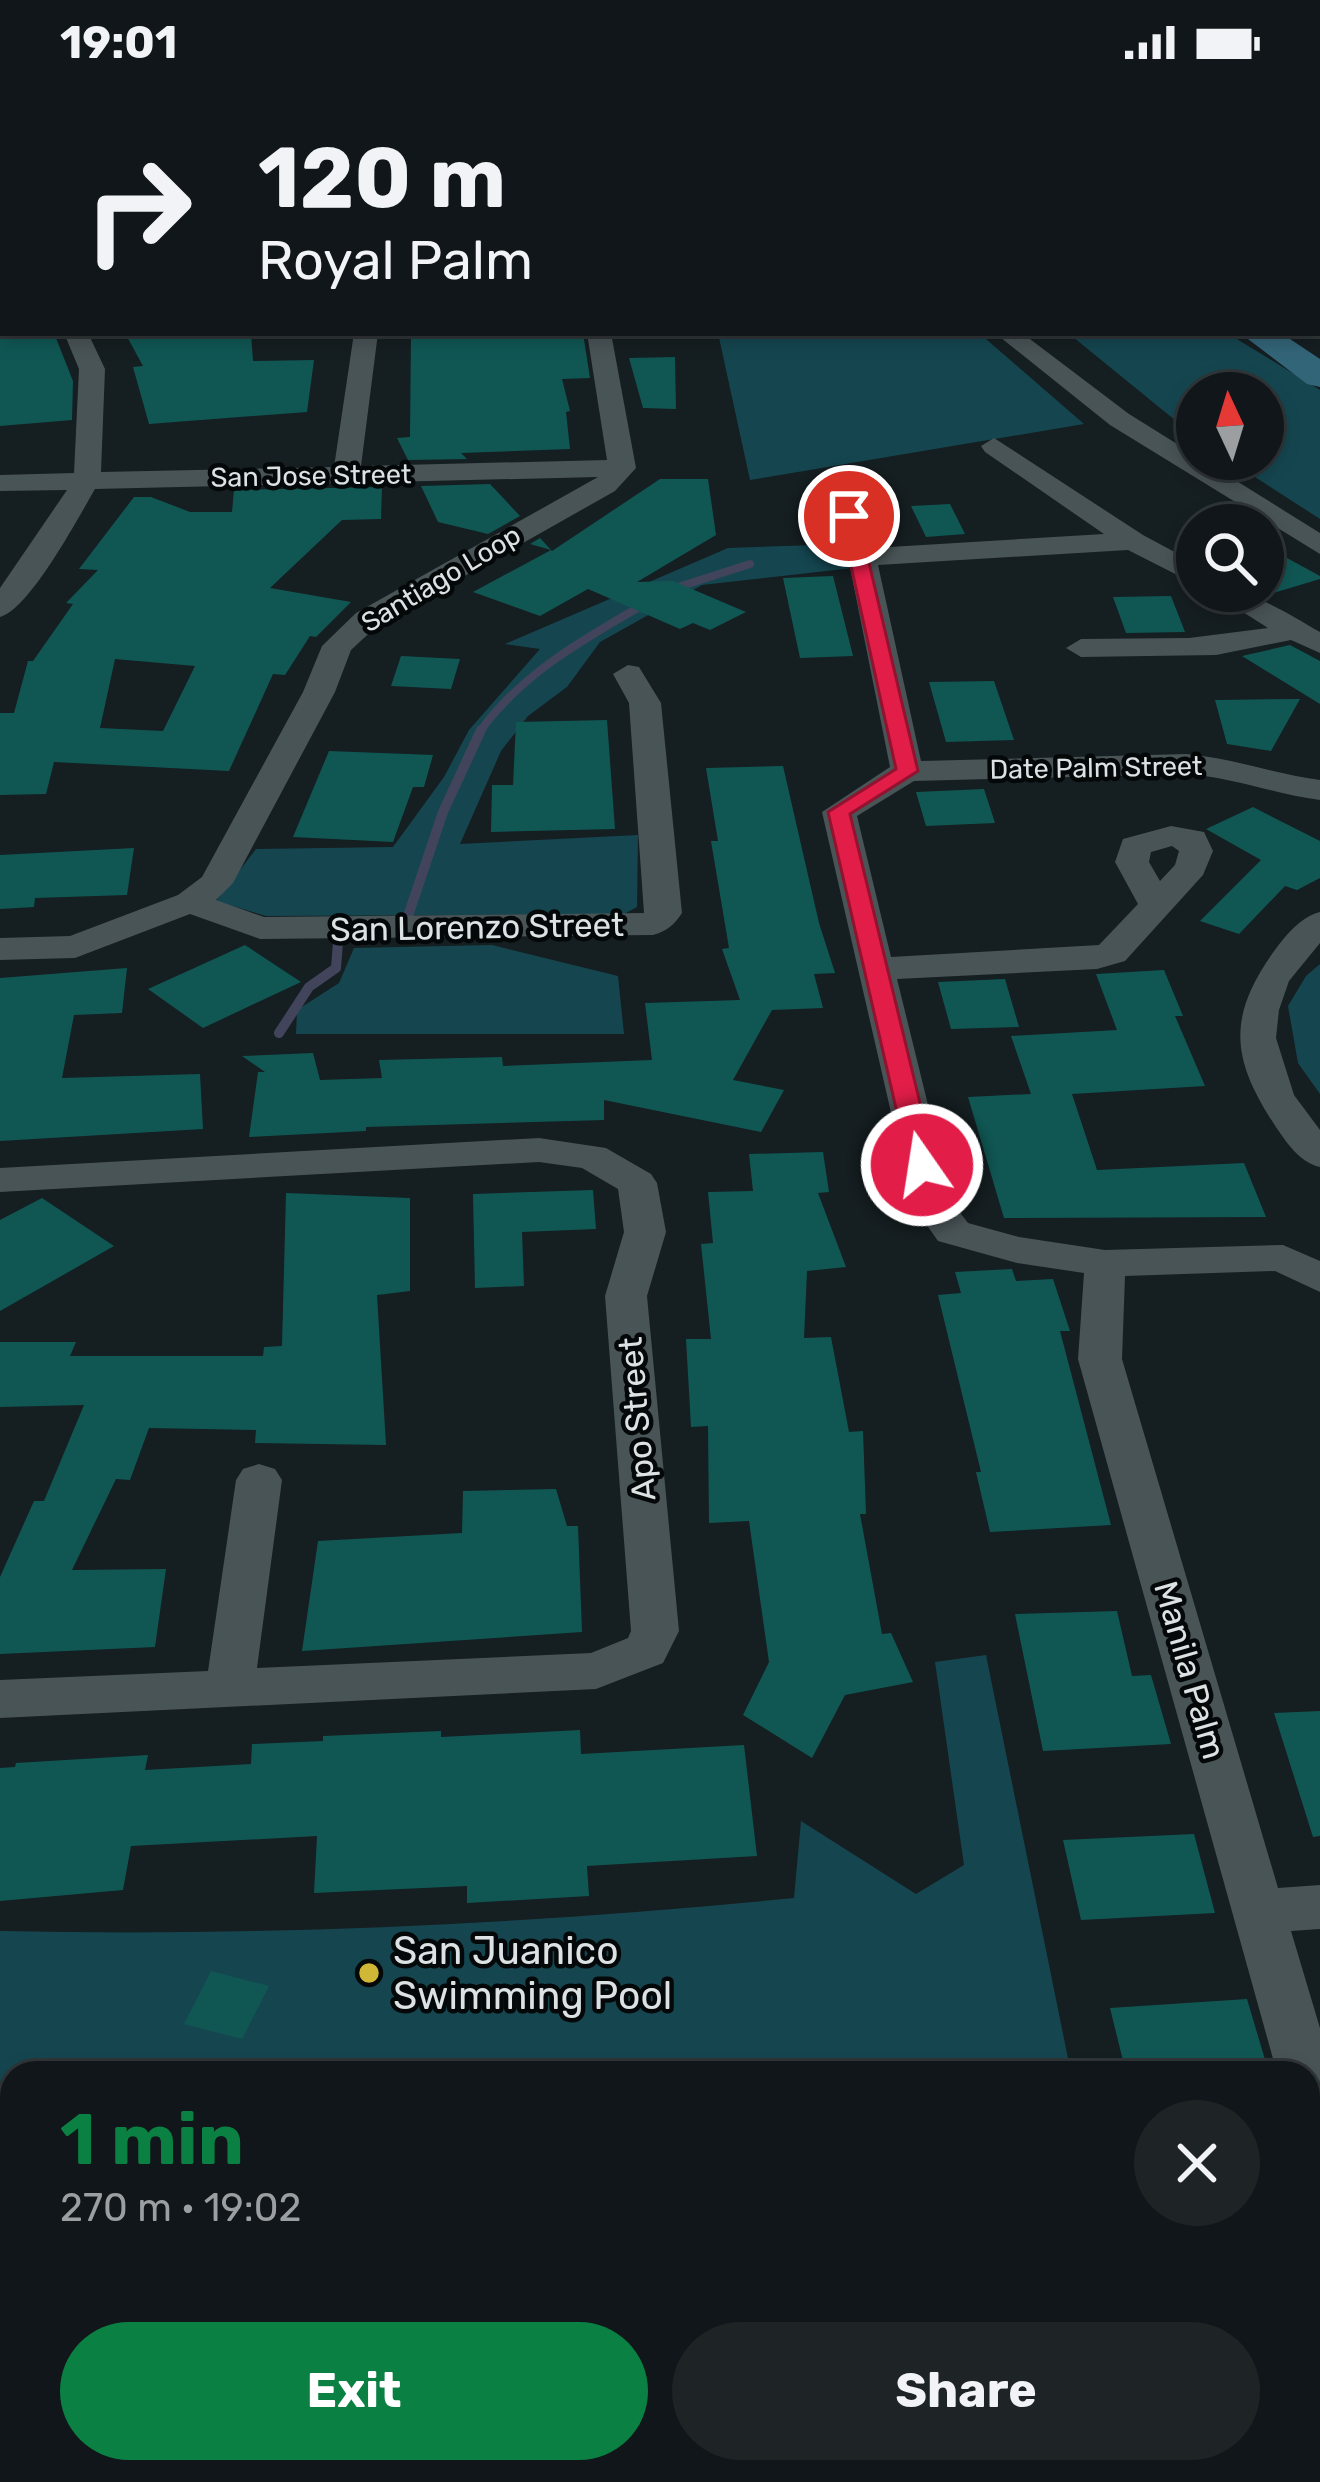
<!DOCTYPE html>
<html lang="en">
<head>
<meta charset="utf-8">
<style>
  :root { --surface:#101619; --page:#1e2326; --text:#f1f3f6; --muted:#9c9fa2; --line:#303538; --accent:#0b8043 }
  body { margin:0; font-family:Rubik,sans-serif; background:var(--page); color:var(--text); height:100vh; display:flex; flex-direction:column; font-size:45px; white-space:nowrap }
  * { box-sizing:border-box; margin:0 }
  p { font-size:39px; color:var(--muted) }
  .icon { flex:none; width:66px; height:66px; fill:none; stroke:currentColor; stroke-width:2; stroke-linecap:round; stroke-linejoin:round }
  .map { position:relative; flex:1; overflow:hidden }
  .details { position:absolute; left:0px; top:1977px; width:1320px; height:423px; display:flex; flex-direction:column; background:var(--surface); border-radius:36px 36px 0 0; box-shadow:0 6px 18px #0003,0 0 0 3px var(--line) }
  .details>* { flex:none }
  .hud { position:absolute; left:0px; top:0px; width:1320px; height:252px; box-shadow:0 6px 18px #0003,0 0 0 3px var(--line); background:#101619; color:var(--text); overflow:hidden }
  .needle { width:78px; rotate:356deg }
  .fabs { position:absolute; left:1176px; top:288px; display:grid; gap:24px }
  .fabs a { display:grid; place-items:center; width:108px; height:108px; border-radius:50%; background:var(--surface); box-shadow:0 6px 18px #0003,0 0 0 3px var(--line); font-size:60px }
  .pin { position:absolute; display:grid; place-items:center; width:102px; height:102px; color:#fff; margin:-51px; border:6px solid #fff; border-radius:50%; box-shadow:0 3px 12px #0007 }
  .me { position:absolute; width:132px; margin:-66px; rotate:347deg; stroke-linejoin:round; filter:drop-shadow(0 0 9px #0008) }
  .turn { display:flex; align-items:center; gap:42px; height:252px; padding:0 60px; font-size:54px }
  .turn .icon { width:156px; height:156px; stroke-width:2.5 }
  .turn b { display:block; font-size:84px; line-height:102px }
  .round { display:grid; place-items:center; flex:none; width:126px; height:126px; border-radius:63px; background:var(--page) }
  .overview { display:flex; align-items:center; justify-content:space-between; height:204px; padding:0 60px }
  h1 { font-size:72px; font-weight:700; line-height:90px; color:var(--accent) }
  .primary-button { display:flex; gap:24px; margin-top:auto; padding:24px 60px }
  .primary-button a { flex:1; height:138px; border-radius:72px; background:var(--accent); color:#fff; font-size:48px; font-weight:700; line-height:138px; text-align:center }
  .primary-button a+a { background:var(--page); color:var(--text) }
  .status { display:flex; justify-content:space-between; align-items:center; height:84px; padding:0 60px; background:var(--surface); direction:ltr }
  .status svg { height:33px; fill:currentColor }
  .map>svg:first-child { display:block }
  .green { fill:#154650 }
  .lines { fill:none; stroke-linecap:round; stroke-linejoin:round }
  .stream-far1 { stroke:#42445c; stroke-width:8 }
  .stream { stroke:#42445c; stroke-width:10 }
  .building { fill:#105754; fill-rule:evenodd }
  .minor { fill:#495457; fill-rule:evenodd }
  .secondary { fill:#336579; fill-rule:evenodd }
  .route { fill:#e11d48; stroke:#92132f; stroke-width:3 }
  .poi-dot { fill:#d0b836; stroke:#050809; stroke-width:4.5 }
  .labels { text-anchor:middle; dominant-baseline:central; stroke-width:9; stroke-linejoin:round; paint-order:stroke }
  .far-street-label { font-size:27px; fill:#dce2e4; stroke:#050809 }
  .street-label { font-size:33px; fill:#dce2e4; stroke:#050809 }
  .near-poi-label { font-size:39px; fill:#dce2e4; stroke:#050809; text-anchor:start }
</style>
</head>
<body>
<div class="status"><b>19:01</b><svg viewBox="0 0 49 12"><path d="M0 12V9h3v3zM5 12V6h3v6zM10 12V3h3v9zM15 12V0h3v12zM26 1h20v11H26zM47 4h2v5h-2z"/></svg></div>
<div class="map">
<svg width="1320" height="2398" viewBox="0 0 1320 2398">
  <rect width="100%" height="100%" fill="#151e21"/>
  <path class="green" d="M718,249H979L1084,340L750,396Z
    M1068,249H1227L1320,306V435L1227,375H1263V309H1197V354Z
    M846,460L853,484L702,501L600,558L567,603L528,632L501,667L460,760L638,751L637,823L624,830L266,832L216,817L256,765L393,763L444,693L469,646L540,565L505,560L728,464Z
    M492,861L618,892L624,950H296L297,926L339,899L354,864Z
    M1320,880V1010L1298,979L1288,922L1306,892Z
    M986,1571L1071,1989H12V2182L0,2151V1847C264,1853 531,1840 794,1814L801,1737L916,1810L964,1781L935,1578Z
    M74,2388H1153L1155,2398H52Z"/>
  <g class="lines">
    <path class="stream-far1" d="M666,507L750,480
      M479,649C520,590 587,553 648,518"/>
    <path class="stream" d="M408,832L443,728L481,646
      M279,949L309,903L336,884L338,858"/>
  </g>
  <path class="building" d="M0,249H54L73,297L72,336L0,342Z
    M125,249H251L253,277L314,276L307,328L149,340L133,283L143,282Z
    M411,249H583L590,294L562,295L570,327L566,328L570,365L461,369L467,375L408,376L397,354L410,353Z
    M675,273L676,325L643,324L629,274Z
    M660,395H708L716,451L637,498L673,497L746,528L710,546L693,539L680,545L588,505L540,532L473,508L551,466L530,460L540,454L552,467Z
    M490,400L520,432L488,450L438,438L421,402Z
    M382,403L381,435L342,436L270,504L351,518L316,553L310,552L285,591L273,590L229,687L54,678L46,710L0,711V629H14L28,577H33L73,520L66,519L98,486L79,485L134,413H151L190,428H232L234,406ZM115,575L195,582L163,647L100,644Z
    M950,420L965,450L926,453L911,422Z
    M1263,461L1320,492V495L1263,512Z
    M833,492L853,572L800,574L783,494Z
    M1171,512L1185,548L1126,549L1113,513Z
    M1290,561L1320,577V620L1242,572Z
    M401,572L460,575L451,605L391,602Z
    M994,597L1014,656L946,658L929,598Z
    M1300,615L1271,667L1227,660L1215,616Z
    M607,636L615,745L491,748L492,701H513L516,638Z
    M329,667L433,671L424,703H413L393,758L293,753Z
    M783,682L819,839L835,889L814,890L823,924L772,926L733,996L784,1006L761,1048L604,1016V1036L366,1043V1047L249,1053L258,988H265L242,972L313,969L320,996L382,994L379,976L502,973L503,982L652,976L645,919L740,916L722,865L729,864L711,757H718L706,684Z
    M984,705L995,739L926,742L916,708Z
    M1253,723L1320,757V794L1297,806L1285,802L1239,850L1200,837L1261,776L1206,745Z
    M134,764L127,811L35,814L34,823L0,825V771Z
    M245,861L301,898L203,944L148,905Z
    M127,884L122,929L74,931L62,994L200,990L203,1045L0,1057V894Z
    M1164,886L1183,932H1175L1205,1002L1072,1010L1097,1086L1244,1079L1266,1133L1004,1134L968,1013L1031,1010L1011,952L1117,946L1096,890Z
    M1005,895L1019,943L951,945L938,898Z
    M823,1068L829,1108L818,1109L846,1183L807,1187L804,1254L831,1253L849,1348L863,1347L866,1430H860L882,1550L891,1549L913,1598L845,1611L812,1674L743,1631L769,1578L749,1437L709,1439L708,1342L691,1343L686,1255H711L701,1160L713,1159L708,1108L753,1107L749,1070Z
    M593,1106L596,1145L522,1148L524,1202L475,1204L473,1110Z
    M286,1109L410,1114V1207L377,1211L386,1361L255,1359L256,1346L149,1344L130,1396L116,1395L72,1486L166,1485L155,1563L0,1570V1493L34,1417H44L84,1321L0,1323V1258H76L70,1272H263L264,1263L282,1262Z
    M42,1114L114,1162L0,1227V1136Z
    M1012,1185L1016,1197L1053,1195L1070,1247H1060L1111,1441L990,1448L976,1388H981L938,1211L961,1209L955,1188Z
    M556,1405L567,1442H578L582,1548L302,1567L318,1457L462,1449L463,1407Z
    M1117,1527L1132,1592L1151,1591L1171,1660L1043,1667L1015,1530Z
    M1320,1627V1752L1313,1753L1274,1629Z
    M580,1646L581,1670L744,1661L757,1772L587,1782L589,1812L467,1819V1802L314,1809L317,1752L131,1762L123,1806L0,1817V1684L15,1683L16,1679L148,1671L145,1686L251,1680L252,1660L323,1657V1652L441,1647V1653Z
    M1194,1750L1215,1829L1081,1836L1063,1756Z
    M211,1887L269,1902L242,1955L184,1940Z
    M1247,1915L1269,1989H1126L1110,1924Z"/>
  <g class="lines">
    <path class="minor" d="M800,0H820L822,3H802Z
      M1255,0H1275L1276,3H1256Z
      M1317,14H1320V26H1317Z
      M0,27H3V39H0Z
      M1317,51H1320V66H1317Z
      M0,95H3V109H0Z
      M0,193L3,194V208L0,207Z
      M64,249H88L105,285L101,388L334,383L354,249H378L361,382L607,376L587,249H611L636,384L615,407L378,541L351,566L335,608L233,799L216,816L264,833L644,829L629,619L613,590L628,581L639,583L661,619L682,829C674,841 667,847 653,851L260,855L190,830L75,874L0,876V854L70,852L178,811L202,793L303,608L322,562L356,529L598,393L95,405C78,434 30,525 0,533V504L67,406L0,407V391L74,389L79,285Z
      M995,249H1022L1129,330L1320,449V470L1110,341Z
      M994,354L1143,451L1197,480V501L1128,466L878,481L921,677L1186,670C1233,674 1274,690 1320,696V716C1274,710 1232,693 1186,690L914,697L857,732L891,873L1099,861L1138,820L1115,778L1123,755L1171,742L1204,748L1213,767L1203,791L1125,877L1097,885L897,895L952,1118L968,1139L1019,1153L1105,1166L1283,1161L1320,1177V1208L1275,1187L1125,1192L1122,1275L1278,1804L1320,1801V1845L1291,1847L1320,1944V2066L1308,2062V1989H1277L1078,1275L1084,1189L1017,1179L938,1157L912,1120L822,728L890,683L848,473L823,391L827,385L837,383L851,391L873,464L1104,450L985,368L981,362ZM1172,762L1179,767L1175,781L1160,797L1149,778L1151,768Z
      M1210,507C1257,507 1281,526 1320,548V569L1291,556L1216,571L1081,573L1066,564L1081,555L1189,554L1268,544Z
      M1320,828V859L1289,897L1279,926L1276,954L1294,1011L1320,1046V1083C1299,1078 1286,1058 1274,1040C1232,976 1227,934 1272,870C1284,853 1300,833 1320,828Z
      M539,1054L606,1064L651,1090L657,1099L666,1148L647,1212L679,1547L663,1579L596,1605L0,1634V1596L208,1587L236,1396L243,1385L259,1380L275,1385L282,1396L257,1584L591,1569L628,1554L631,1547L605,1212L624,1148L618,1105L582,1084L539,1078L0,1108V1084Z"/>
    <path class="secondary" d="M1002,0H1030L1031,3H1003Z
      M1051,0H1079L1080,3H1052Z
      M1240,249H1281L1320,275V303L1307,300Z"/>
  </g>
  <path class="route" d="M849,427L858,432L918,687L850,730L935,1081L922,1089L909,1081L828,728L896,685L840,432Z"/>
  <circle class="poi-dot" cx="369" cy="1889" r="12"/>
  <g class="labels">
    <g class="far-street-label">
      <text transform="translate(311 392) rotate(-1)">San Jose Street</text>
      <text transform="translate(441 495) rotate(-31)">Santiago Loop</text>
      <text transform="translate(1096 684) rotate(-1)">Date Palm Street</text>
    </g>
    <g class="street-label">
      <text transform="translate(477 843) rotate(-1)">San Lorenzo Street</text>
      <text transform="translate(637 1335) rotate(-95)">Apo Street</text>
      <text transform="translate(1190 1586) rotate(74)">Manila Palm</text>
    </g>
    <g class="near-poi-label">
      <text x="393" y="1867">San Juanico<tspan x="393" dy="45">Swimming Pool</tspan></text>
    </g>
  </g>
</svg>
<div class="fabs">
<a><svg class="needle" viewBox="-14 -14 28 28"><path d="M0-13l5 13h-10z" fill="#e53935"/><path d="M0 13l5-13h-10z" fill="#9c9fa2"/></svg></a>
<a><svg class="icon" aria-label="search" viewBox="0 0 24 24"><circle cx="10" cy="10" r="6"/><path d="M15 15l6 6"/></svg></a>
</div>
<div class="pin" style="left:849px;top:432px;background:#d93025"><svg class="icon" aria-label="arrive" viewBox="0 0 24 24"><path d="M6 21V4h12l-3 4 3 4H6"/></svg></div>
<svg class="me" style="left:922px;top:1081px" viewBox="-20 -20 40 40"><circle r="17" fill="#e11d48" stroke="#fff" stroke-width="3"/><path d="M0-11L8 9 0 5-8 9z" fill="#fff"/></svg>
<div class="hud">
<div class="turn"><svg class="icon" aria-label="right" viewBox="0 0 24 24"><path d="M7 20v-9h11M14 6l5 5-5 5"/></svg><div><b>120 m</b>Royal Palm</div></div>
</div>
<section class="details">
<div class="overview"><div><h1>1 min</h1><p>270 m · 19:02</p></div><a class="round"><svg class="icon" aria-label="close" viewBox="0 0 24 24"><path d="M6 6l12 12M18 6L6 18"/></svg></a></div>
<div class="primary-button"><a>Exit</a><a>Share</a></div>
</section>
</div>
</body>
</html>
